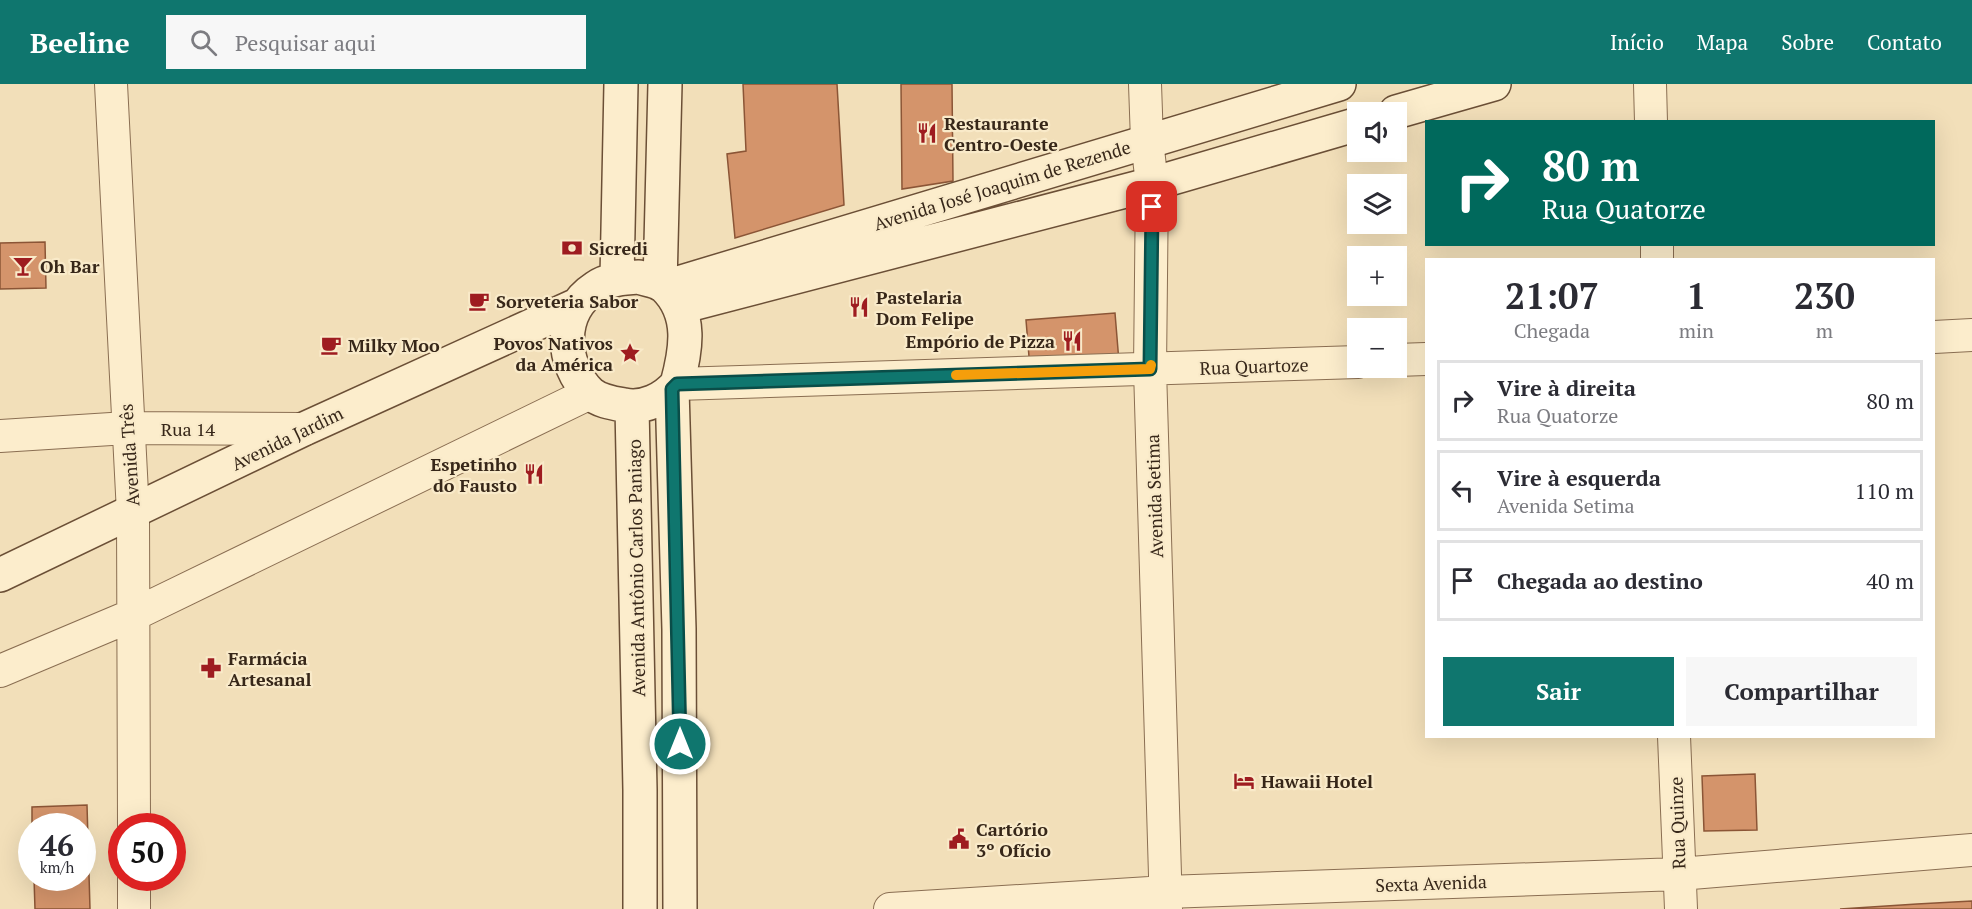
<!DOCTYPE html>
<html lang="pt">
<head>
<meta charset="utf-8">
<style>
  :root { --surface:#fff; --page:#f7f7f7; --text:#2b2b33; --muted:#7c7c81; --line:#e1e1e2; --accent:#0f766e }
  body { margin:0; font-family:"PT Serif",serif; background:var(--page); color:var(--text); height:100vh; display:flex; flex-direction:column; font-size:22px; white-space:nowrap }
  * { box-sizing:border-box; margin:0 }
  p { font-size:20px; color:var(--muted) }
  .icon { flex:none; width:33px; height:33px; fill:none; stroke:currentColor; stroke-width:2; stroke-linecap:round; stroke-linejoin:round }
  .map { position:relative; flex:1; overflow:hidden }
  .sheet { position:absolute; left:1425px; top:174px; width:510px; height:480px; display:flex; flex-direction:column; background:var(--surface); border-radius:0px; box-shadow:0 6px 24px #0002 }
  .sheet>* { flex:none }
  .top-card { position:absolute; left:1425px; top:36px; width:510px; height:126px; border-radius:0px; box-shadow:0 6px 24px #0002; background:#00695c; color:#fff; overflow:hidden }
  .controls { position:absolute; left:1347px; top:18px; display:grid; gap:12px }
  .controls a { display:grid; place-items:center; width:60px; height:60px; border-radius:0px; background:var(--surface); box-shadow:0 6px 24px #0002; font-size:30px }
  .speed { position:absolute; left:18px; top:729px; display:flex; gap:12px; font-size:30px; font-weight:700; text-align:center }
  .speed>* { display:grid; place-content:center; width:78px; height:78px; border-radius:50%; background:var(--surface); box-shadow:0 6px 24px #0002; line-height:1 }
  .speed small { font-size:15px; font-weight:400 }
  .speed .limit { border:9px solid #d22; background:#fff; color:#111 }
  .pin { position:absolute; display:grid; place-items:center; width:51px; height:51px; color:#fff; margin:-26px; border-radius:12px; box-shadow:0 3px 9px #0006 }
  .me { position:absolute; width:66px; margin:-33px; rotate:0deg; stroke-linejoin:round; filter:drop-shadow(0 0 4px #0008) }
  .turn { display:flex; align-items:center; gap:21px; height:126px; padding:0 18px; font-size:27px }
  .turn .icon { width:78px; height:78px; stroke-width:2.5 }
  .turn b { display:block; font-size:42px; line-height:51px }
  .eta { display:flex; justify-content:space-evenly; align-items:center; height:102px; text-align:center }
  .eta b { font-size:36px; font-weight:700; line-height:42px }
  .primary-button { display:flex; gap:12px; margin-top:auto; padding:12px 18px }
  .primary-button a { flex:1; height:69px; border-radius:0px; background:var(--accent); color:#fff; font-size:24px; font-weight:700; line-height:69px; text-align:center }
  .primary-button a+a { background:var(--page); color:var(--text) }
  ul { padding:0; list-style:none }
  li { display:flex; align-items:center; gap:18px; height:81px; margin:0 12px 9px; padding:0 6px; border:3px solid var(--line); border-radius:0px }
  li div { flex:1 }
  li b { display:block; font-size:22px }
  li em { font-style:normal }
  header { display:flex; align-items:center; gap:36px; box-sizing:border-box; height:84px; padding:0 30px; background:var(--accent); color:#fff }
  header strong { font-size:28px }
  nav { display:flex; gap:33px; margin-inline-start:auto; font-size:21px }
  .search { width:420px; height:54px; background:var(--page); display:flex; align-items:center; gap:15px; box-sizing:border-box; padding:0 21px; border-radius:0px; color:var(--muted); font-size:22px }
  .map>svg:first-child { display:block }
  .building { fill:#d4946b; stroke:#8b5536; stroke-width:1.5 }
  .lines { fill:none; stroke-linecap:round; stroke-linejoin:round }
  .street-casing { stroke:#8a6e52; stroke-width:34 }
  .secondary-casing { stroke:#6b4f36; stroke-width:36 }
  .street { stroke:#fcedcc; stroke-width:32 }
  .secondary { stroke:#fcedcc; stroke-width:33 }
  .route-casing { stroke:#0a4d48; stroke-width:15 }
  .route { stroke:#0f766e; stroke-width:10 }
  .slow { stroke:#f59e0b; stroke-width:10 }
  .labels { text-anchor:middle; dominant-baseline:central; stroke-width:4.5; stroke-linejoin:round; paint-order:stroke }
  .poi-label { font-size:18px; font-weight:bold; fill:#372719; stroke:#f9eac9; text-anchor:start }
  .street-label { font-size:18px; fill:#372719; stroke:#f9eac9 }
</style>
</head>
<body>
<header>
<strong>Beeline</strong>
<div class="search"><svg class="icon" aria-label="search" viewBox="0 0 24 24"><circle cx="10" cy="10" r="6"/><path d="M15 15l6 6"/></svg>Pesquisar aqui</div>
<nav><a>Início</a><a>Mapa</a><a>Sobre</a><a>Contato</a></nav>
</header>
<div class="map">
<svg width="1972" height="825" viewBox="0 0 1972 825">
  <rect width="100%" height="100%" fill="#f2dfb9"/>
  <path class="building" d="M743,0H837L844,121L735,154L727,70L746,67Z
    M901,0H952L953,97L902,105Z
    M45,158L46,204L0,205V159Z
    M1115,229L1119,278L1030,285L1026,236Z
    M1755,690L1757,746L1704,747L1702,692Z
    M87,721L90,825H35L34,794H82V742H32V723Z
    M1972,817V825H1840L1917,820Z"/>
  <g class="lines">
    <g class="street-casing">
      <path id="street" d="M111,0L133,429L134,742
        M1145,0L1147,57L1152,100L1150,285L1166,825
        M1650,0L1651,38
        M1657,160V176
        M1934,253L1972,251
        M1396,276L1426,275
        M677,300L1358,278
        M0,352L127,344L304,345
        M0,587L133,531L590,309
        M1674,652L1681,825
        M134,794V825
        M890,825L1166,808L1679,790L1972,766"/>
    </g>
    <g class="secondary-casing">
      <path id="secondary" d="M1396,28L1494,0
        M639,193C647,196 659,197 665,203C693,230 686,267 677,300C664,315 644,325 624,321C612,319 599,317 590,309C560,280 558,228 595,204C608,195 623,194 639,193Z
        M617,194L621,0
        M660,200L665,0
        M665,203L1339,0
        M680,223L1152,100L1358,40
        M672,305L679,545L680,825
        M632,323L640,706V825
        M0,491L304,345L577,221"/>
    </g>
    <use href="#street" class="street"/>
    <use href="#secondary" class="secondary"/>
  </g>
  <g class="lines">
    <g class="route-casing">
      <path id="route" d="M680,660L672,305L677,300L1150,285L1152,123"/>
    </g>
    <use href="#route" class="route"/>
    <path class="slow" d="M956,291L1150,285L1151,281"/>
  </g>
  <defs>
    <g id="restaurant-bare" transform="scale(1.62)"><path d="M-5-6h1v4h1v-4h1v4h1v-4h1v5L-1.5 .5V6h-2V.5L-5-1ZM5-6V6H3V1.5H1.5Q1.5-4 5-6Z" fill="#9e1c20" stroke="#f9eac9" stroke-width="2.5" paint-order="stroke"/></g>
    <g id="bank-bare" transform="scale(1.62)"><path d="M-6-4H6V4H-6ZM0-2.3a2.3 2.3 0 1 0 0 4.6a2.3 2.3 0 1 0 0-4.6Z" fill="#9e1c20" stroke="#f9eac9" stroke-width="2.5" paint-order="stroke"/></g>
    <g id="bar-bare" transform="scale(1.62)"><path d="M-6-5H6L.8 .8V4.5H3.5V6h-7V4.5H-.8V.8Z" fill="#9e1c20" stroke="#f9eac9" stroke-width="2.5" paint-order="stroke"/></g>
    <g id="cafe-bare" transform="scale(1.62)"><path d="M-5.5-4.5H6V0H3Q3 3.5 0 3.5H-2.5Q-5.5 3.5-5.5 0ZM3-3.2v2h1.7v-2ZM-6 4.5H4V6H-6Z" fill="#9e1c20" stroke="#f9eac9" stroke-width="2.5" paint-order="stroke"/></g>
    <g id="sight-bare" transform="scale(1.62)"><path d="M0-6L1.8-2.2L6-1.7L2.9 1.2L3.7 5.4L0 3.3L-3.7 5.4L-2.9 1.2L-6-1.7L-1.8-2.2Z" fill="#9e1c20" stroke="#f9eac9" stroke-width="2.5" paint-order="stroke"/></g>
    <g id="pharmacy-bare" transform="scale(1.62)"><path d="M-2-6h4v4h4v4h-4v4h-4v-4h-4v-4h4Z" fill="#9e1c20" stroke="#f9eac9" stroke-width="2.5" paint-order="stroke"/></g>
    <g id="hotel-bare" transform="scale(1.62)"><path d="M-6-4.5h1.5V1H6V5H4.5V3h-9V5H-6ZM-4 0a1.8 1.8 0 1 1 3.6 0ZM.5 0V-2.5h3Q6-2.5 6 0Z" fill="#9e1c20" stroke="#f9eac9" stroke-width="2.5" paint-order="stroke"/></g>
    <g id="civic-bare" transform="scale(1.62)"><path d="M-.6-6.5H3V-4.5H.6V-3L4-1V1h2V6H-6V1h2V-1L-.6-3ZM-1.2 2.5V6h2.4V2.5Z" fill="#9e1c20" stroke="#f9eac9" stroke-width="2.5" paint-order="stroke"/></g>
  </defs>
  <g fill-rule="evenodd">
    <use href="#restaurant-bare" x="927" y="49"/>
    <use href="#bank-bare" x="572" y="164"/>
    <use href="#bar-bare" x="23" y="182"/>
    <use href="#cafe-bare" x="479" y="217"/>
    <use href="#restaurant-bare" x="859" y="223"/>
    <use href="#restaurant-bare" x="1072" y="257"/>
    <use href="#cafe-bare" x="331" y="261"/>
    <use href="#sight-bare" x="630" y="269"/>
    <use href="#restaurant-bare" x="534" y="390"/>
    <use href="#pharmacy-bare" x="211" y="584"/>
    <use href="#hotel-bare" x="1244" y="697"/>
    <use href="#civic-bare" x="959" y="755"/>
  </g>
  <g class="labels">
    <g class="poi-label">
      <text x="944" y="39">Restaurante<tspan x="944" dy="21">Centro-Oeste</tspan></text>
      <text x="589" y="164">Sicredi</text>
      <text x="40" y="182">Oh Bar</text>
      <text x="876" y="213">Pastelaria<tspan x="876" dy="21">Dom Felipe</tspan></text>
      <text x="496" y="217">Sorveteria Sabor</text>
      <text x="1055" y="257" text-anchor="end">Empório de Pizza</text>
      <text x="613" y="259" text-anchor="end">Povos Nativos<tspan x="613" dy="21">da América</tspan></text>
      <text x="348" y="261">Milky Moo</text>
      <text x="517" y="380" text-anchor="end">Espetinho<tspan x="517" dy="21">do Fausto</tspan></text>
      <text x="228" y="574">Farmácia<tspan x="228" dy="21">Artesanal</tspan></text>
      <text x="1261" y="697">Hawaii Hotel</text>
      <text x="976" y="745">Cartório<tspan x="976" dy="21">3º Ofício</tspan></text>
    </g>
    <g class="street-label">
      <text transform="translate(1002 101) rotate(-17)">Avenida José Joaquim de Rezende</text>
      <text transform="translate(1254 282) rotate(-2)">Rua Quartoze</text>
      <text x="188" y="345">Rua 14</text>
      <text transform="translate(287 354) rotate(-26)">Avenida Jardim</text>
      <text transform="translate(129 371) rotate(-94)">Avenida Três</text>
      <text transform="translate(1154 412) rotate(-92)">Avenida Setima</text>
      <text transform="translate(636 484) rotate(-91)">Avenida Antônio Carlos Paniago</text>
      <text transform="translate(1677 739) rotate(-92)">Rua Quinze</text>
      <text transform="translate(1431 799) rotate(-2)">Sexta Avenida</text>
    </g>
  </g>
</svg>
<div class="controls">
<a><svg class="icon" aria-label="sound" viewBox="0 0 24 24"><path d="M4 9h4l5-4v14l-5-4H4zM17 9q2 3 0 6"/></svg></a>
<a><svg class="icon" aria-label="layers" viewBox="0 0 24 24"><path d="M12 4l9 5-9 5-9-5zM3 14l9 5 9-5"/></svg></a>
<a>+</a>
<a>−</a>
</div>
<div class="speed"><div>46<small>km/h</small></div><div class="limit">50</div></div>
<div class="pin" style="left:1152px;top:123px;background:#d93025"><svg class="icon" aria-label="arrive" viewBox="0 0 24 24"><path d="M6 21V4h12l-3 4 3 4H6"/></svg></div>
<svg class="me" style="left:680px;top:660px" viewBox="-20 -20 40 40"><circle r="17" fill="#0f766e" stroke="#fff" stroke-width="3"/><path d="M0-11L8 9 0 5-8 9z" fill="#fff"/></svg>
<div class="top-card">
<div class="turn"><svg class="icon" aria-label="right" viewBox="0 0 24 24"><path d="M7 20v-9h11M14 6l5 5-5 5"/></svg><div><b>80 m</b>Rua Quatorze</div></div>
</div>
<section class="sheet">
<div class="eta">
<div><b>21:07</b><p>Chegada</p></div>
<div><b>1</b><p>min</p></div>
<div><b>230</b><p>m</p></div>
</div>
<ul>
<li><svg class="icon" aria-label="right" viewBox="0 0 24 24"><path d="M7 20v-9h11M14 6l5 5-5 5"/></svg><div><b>Vire à direita</b><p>Rua Quatorze</p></div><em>80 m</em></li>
<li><svg class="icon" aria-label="left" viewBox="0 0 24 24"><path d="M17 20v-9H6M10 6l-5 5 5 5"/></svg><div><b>Vire à esquerda</b><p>Avenida Setima</p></div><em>110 m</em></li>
<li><svg class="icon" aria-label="arrive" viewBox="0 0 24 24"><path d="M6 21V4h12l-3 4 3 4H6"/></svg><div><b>Chegada ao destino</b></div><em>40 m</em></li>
</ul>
<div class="primary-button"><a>Sair</a><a>Compartilhar</a></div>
</section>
</div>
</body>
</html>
